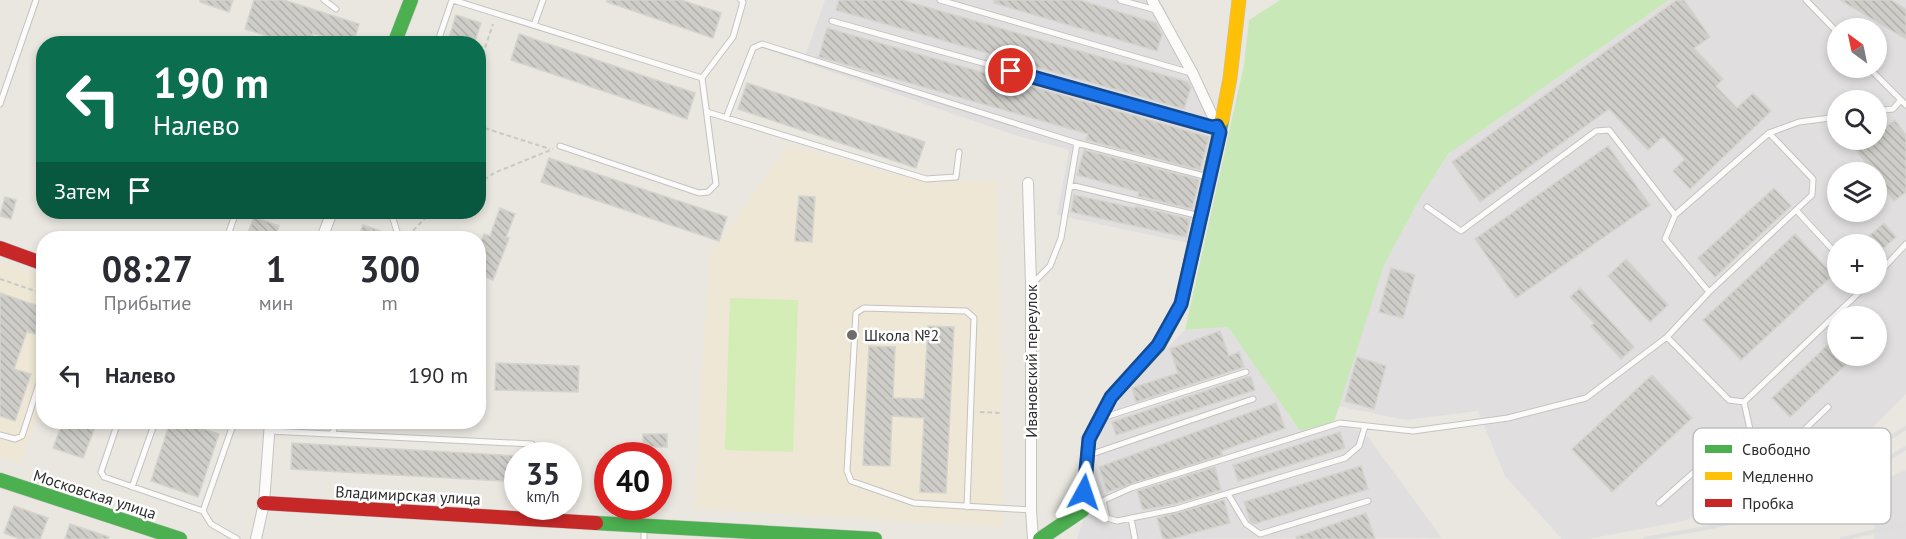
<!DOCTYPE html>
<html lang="ru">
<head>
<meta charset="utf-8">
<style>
  :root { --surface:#fff; --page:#f2f2f3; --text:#2b2b33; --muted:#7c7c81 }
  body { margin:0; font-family:"PT Sans",sans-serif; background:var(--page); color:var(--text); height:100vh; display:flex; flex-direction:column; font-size:22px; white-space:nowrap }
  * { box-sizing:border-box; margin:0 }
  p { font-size:20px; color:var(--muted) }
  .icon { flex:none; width:33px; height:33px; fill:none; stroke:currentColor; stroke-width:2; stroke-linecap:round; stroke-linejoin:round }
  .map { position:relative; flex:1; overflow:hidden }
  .panel { position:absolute; left:36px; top:231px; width:450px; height:198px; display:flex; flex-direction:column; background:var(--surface); border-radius:24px; box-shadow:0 3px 9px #0003 }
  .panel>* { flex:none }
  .top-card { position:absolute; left:36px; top:36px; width:450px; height:183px; border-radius:24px; box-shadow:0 3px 9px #0003; background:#0b6e4f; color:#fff; overflow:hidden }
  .needle { width:39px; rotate:327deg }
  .fabs { position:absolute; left:1827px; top:18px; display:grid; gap:12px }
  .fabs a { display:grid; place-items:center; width:60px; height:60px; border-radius:50%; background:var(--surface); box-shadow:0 3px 9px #0003; font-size:30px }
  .speed { position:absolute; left:504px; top:442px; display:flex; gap:12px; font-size:30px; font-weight:700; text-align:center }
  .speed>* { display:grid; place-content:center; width:78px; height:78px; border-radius:50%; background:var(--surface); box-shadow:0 3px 9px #0003; line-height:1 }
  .speed small { font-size:15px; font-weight:400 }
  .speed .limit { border:9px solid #d22; background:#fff; color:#111 }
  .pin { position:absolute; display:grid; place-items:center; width:51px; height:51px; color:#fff; margin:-26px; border:3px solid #fff; border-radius:50%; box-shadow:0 2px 6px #0007 }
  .me { position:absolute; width:66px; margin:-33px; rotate:5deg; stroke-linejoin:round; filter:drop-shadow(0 0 4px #0008) }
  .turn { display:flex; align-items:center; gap:21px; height:126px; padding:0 18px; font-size:27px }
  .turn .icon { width:78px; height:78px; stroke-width:2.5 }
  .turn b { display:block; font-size:42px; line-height:51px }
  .then { display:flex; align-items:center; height:57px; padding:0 18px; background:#0003; gap:12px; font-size:22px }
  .eta { display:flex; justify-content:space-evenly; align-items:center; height:102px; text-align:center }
  .eta b { font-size:36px; font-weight:700; line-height:42px }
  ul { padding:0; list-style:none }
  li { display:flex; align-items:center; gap:18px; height:84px; padding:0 18px }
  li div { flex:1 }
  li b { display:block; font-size:22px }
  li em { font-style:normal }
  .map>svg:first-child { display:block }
  .industrial { fill:#e1dee0; fill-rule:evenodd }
  .education { fill:#eee7d5 }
  .grass { fill:#c8e8b8 }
  .pitch { fill:#d4ecb6 }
  .building { fill:url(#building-back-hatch); stroke:#d5d3cd; stroke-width:1.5 }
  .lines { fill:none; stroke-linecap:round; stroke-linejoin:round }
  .lane-casing { stroke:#c3c3c2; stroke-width:7 }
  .street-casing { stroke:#c3c3c2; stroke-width:12 }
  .fast-casing { stroke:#c3c3c2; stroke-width:15 }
  .slow-casing { stroke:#c3c3c2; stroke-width:15 }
  .jam-casing { stroke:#c3c3c2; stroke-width:15 }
  .path { stroke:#c8c8c7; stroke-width:2; stroke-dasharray:4.5 3; stroke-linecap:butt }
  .lane { stroke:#fcfbfa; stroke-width:5 }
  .street { stroke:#fcfbfa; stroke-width:10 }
  .fast { stroke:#4caf50; stroke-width:14 }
  .slow { stroke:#ffc107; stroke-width:14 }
  .jam { stroke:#c62828; stroke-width:14 }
  .rail { stroke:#dededf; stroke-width:4 }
  .route-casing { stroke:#114b97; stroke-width:15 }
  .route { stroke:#1a73e8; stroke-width:10 }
  .poi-dot { fill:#6e6d6b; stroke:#fff; stroke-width:2 }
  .labels { text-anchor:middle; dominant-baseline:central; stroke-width:5; stroke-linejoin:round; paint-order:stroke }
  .poi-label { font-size:16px; fill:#2c2c2c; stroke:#fff; text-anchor:start }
  .street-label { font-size:16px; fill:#2c2c2c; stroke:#fff }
  .key { fill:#fff; stroke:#c0c0c0; stroke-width:1.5 }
  .key-label { font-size:16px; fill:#2c2c2c }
</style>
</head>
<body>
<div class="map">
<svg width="1906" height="539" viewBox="0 0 1906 539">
  <defs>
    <pattern id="building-back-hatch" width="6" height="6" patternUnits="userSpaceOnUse" patternTransform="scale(1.5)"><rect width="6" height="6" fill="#cfcdc8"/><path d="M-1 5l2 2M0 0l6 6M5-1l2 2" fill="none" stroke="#b2b0ac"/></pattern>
  </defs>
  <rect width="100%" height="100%" fill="#eae7e1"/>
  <path class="industrial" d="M825,0H1160L1208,94L1214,134L1188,243L1057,215L1069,150L1015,135L803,62Z
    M1669,0H1906V394L1872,428L1684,521L1588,539H1562L1505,476L1478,411L1405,420L1338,406L1384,265L1419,200L1448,154ZM1838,28H1876V68H1838ZM1838,100H1876V140H1838ZM1838,172H1876V212H1838ZM1838,244H1876V284H1838ZM1838,316H1876V356H1838Z
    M1228,327L1300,431L1334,422L1365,433L1442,538L1077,539L1091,496L1101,431L1128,386L1185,330Z
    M1906,470V539H1874L1876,483Z"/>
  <path class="education" d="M788,145L928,183L998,180L1003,527L694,509L709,256Z
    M0,262L43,277V400L20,464L0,457Z"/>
  <path class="grass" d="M1280,0H1669L1448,154L1419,200L1384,265L1334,422L1300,431L1228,327L1185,330L1244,65L1249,20Z"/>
  <path class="pitch" d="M730,298L798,300L793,452L725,450Z"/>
  <path class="building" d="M200,0H233L229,12L200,2Z
    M254,0H284L359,24L353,44H346L313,33L310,44H293L245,29Z
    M607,0H681L721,13L713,38L607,2Z
    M839,0H902L1188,82L1191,87L1184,109L836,10Z
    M994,0H1079L1156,23L1162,34L1157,51L994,3Z
    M1677,0H1684L1710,37L1694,48L1723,79L1716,86L1737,108L1753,93L1771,111L1690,189L1673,171L1685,159L1663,136L1648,150L1609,109L1480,202L1452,162Z
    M1840,0H1891L1906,9V39Z
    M456,15L481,23L474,44H447Z
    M827,28L1209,137L1200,170L1086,140L1088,134L819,57Z
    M519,34L695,93L687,119L511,60Z
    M747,83L925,142L916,168L738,109Z
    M1895,120L1906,135V192L1894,201L1876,177V172H1873L1856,150L1869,140H1876V134Z
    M1608,146L1650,205L1516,298L1475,239Z
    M1084,150L1197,179L1199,181L1192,209L1138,196L1139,192L1077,175Z
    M549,158L727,217L719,241L541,182Z
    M1774,188L1791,206L1715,277L1698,258Z
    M1074,195L1135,208L1136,206L1190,219L1186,237L1071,212Z
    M799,196L815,197L812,242L795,241Z
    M5,197L16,200L11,219L0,216Z
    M500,208L515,214L506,237L509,238L493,280L478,274V249L484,234L490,236Z
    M254,217L279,226L275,238H246Z
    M1884,223L1896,237L1876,255V244H1860Z
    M363,225L393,235L394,238H358Z
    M1795,234L1833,275L1741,360L1703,320Z
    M1626,259L1668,305L1650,322L1608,276Z
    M1391,268L1415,275L1403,318L1379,312Z
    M1580,288L1634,347L1621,359L1591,326L1594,323L1570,297Z
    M0,293L44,308L35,334L27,331L14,369L31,374L15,421L0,416Z
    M928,326L954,327L946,493L920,492L924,418L892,416L890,466L863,465L869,346L895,347L893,398L924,399Z
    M1220,331L1229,356L1239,352L1244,367L1136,402L1132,388L1178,373L1170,349Z
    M1838,335V356H1855L1790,417L1772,398Z
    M1357,357L1386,366L1374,409L1345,401Z
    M496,363L579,366L578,392L495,390Z
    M1652,375L1692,418L1612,492L1572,449Z
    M1247,377H1251L1255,390L1116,435L1112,422Z
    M1276,403L1285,428L1221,451L1222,455L1107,492L1099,467Z
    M63,422H97L83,458L53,448Z
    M170,422H181L219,434L198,497L151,481Z
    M1340,432L1345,448L1238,481L1233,465Z
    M643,434H667V447H643Z
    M292,443L518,456V482L291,469Z
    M1361,466L1368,489L1254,524L1250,521L1244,502Z
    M1215,467L1221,490L1175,504L1143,510L1137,491Z
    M1224,500L1230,523L1171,539H1163L1157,518Z
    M14,506L48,518L40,539H20L4,533Z
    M1366,513L1375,539H1297L1296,537Z
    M70,524L109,537L108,539H65Z"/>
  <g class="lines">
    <g class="lane-casing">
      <path id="lane" d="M324,0L336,9
        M453,0L702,78L733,37L743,2L741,0
        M940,0L1191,73
        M1120,0L1156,10
        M1806,0L1838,33
        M832,21L1212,127L1217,126
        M534,25L543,0
        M437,44L452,0
        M1869,68L1906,105
        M0,104L36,0
        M1876,111L1893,109L1900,101
        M707,112L926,179L956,177L959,152
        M726,118L753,48L762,44L1077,143L1208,177
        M560,146L699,193L708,192L716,184L702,78
        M1070,185L1200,216
        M1796,210L1832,249
        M388,212L393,219L399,238
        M1675,215L1769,133L1799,122L1838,117
        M227,238L236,212
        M1876,276L1906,244
        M1032,284L1050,266L1061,238L1077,143
        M1709,292L1812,195L1813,179L1769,133
        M1667,337L1729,400L1744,402L1868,284
        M1744,402L1753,443L1799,435L1828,407
        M1105,417L1246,372
        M118,422L101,472L104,477L203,511
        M214,422L232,427
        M234,422L203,511L211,524L237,539
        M270,431L532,444
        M332,434L337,422
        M0,435L15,439L22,436L44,368
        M1089,455L1253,399
        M132,487L155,422
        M1228,494L1246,524L1260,534L1368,501
        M1103,501L1107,518L1117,521L1176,509L1345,458L1359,446L1365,426
        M1659,503L1721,448L1753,443
        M967,507L974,318L966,311L864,308L856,313L847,471L851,481L914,503L1031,510
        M1084,509L1131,488L1340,423L1413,431L1508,418L1586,398L1667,337L1709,292L1665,239L1675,215L1609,130L1596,131L1461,231L1427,207
        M1131,518L1135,539
        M644,527V539"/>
    </g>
    <g class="street-casing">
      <path id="street" d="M1152,0L1193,74L1220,132
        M1028,183L1031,285V510L1033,539
        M322,238L332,212
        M256,539L264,503L270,422"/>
    </g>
    <g class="fast-casing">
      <path id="fast" d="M394,44L411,0
        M0,480L180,539
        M596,523L875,539
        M1040,539L1083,510L1089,439L1111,397L1159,345L1181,304L1222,120"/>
    </g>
    <g class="slow-casing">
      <path id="slow" d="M1222,120L1230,78L1239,0"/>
    </g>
    <g class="jam-casing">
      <path id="jam" d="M0,248L44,264
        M264,503L596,523"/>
    </g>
    <path class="path" d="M478,69L493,24
      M478,126L550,149
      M478,184L494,173L553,149
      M408,236L431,212
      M0,279L44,294
      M980,412L1001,413"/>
    <use href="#lane" class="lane"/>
    <use href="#street" class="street"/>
    <use href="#fast" class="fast"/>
    <use href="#slow" class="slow"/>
    <use href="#jam" class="jam"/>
    <path class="rail" d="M1788,498L1830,475L1906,428
      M1645,539C1681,532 1719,527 1754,517C1808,502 1859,478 1906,448
      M1842,539L1906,524"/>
  </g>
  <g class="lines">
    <g class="route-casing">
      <path id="route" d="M1011,71L1212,127L1217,126L1220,132L1181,304L1158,345L1111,397L1089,439L1084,492"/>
    </g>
    <use href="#route" class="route"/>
  </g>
  <circle class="poi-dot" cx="852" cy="335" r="6"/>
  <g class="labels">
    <g class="poi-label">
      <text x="864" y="335">Школа №2</text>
    </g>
    <g class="street-label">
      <text transform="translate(1031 361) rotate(-90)">Ивановский переулок</text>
      <text transform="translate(95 494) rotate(18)">Московская улица</text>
      <text transform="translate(408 495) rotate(3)">Владимирская улица</text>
    </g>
  </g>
  <rect x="1693" y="428" width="198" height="96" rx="9" class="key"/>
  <rect x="1705" y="445" width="27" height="8" fill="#4caf50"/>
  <rect x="1705" y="472" width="27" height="8" fill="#ffc107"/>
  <rect x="1705" y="499" width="27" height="8" fill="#c62828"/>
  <g class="key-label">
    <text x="1742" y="455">Свободно</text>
    <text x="1742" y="482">Медленно</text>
    <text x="1742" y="509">Пробка</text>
  </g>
</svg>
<div class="fabs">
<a><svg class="needle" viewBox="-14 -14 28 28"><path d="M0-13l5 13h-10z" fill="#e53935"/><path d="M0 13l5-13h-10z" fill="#7c7c81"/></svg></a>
<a><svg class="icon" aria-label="search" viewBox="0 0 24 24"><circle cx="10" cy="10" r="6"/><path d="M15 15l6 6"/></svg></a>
<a><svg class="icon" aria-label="layers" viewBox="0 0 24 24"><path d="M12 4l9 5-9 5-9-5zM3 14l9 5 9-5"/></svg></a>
<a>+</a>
<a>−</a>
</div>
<div class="speed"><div>35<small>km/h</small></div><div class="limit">40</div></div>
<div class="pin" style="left:1011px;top:71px;background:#d93025"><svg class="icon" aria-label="arrive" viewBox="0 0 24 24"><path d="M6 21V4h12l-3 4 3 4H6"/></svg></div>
<svg class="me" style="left:1084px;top:492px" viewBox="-20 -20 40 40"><path d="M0-17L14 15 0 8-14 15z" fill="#1a73e8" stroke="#fff" stroke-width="4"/></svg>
<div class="top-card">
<div class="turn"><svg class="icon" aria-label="left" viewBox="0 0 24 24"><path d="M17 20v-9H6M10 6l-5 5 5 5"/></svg><div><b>190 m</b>Налево</div></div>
<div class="then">Затем<svg class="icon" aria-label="arrive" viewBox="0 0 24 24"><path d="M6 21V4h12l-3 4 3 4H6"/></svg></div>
</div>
<section class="panel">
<div class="eta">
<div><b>08:27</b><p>Прибытие</p></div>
<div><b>1</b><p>мин</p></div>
<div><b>300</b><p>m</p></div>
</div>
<ul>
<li><svg class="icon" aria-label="left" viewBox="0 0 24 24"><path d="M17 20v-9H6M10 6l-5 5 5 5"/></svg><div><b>Налево</b></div><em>190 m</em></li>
</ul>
</section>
</div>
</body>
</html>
